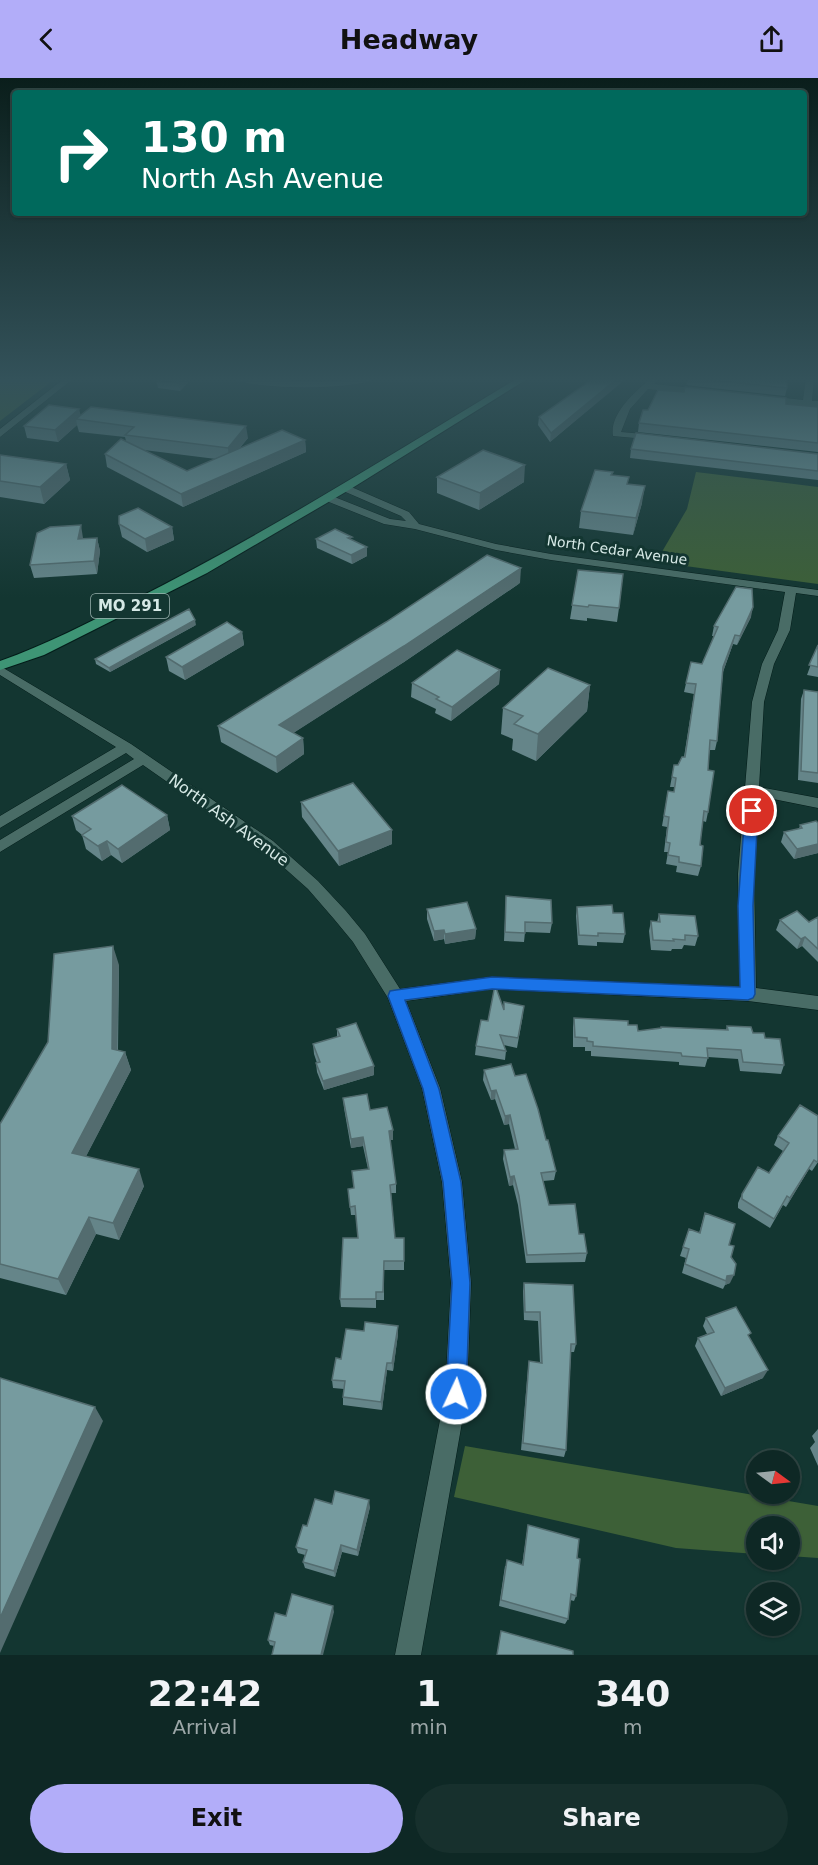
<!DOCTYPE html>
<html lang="en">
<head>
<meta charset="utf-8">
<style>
  :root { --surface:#0e2825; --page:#17302d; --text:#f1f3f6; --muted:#9ba6a7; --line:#2e4442; --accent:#b2adf9 }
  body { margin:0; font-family:"DejaVu Sans",sans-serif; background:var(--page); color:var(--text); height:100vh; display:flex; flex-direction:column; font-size:22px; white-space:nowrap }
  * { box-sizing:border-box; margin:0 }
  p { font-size:20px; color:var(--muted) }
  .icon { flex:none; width:33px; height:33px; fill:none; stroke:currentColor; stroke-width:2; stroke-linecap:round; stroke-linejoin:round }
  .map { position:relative; height:1577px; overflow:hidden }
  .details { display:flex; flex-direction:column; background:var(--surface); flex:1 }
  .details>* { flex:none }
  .hud { position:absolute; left:12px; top:12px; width:795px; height:126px; border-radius:6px; box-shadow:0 2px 4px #0004,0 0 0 2px var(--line); background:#00695c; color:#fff; overflow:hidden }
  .needle { width:39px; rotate:105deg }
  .controls { position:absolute; left:746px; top:1372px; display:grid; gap:12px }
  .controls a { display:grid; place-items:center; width:54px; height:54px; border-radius:50%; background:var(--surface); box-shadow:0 2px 4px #0004,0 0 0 2px var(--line); font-size:30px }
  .pin { position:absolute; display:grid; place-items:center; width:51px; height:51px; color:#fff; margin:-26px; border:3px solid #fff; border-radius:50%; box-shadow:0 2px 6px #0007 }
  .me { position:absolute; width:66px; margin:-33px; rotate:3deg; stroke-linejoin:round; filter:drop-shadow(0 0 4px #0008) }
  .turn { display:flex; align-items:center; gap:21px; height:126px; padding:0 30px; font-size:27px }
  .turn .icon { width:78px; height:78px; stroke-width:2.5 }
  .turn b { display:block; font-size:42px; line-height:51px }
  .eta { display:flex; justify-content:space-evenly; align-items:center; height:102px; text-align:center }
  .eta b { font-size:36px; font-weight:600; line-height:42px }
  .primary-button { display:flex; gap:12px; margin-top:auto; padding:12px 30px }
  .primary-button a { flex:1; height:69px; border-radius:36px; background:var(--accent); color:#111; font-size:24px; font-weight:600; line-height:69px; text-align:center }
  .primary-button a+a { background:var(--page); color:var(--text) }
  header { display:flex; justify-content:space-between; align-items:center; height:78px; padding:0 30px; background:var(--accent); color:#111; font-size:27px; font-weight:600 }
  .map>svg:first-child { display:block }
  .green { fill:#3d6037 }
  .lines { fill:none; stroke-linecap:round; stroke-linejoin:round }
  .minor-casing { stroke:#031c19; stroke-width:1 }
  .primary-casing { stroke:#031c19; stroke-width:2 }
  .minor { fill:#496c66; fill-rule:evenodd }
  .primary { fill:#3e9575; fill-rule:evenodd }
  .wall { fill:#658589; fill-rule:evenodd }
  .shaded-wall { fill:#536c6f }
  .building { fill:#769b9f; stroke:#536c6f; stroke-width:1.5 }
  .route { fill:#1a73e8; stroke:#114b97; stroke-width:1.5 }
  .labels { text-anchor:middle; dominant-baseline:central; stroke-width:6; stroke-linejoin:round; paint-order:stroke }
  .far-street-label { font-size:14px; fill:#d6e9e6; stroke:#133631 }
  .shield { fill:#133631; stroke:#9cb3b0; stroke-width:1.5 }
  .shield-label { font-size:15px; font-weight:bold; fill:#d6e9e6 }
  .street-label { font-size:16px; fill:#d6e9e6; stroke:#133631 }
</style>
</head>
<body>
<header><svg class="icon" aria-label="back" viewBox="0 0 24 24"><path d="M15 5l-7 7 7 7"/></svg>Headway<svg class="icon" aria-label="share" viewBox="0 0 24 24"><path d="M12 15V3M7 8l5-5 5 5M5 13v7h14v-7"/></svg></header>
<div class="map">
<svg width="818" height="1577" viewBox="0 0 818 1577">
  <rect width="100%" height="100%" fill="#133631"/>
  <path class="green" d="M0,300H56L0,343Z
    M696,394L818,409V506L656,484L687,431Z
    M465,1368L818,1428V1480L789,1478V1449H756V1476L676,1470L454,1419Z"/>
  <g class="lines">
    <g class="minor-casing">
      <path id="minor" d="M65,300H74L0,359V351Z
        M231,300L322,304L376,300C357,313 249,312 231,300Z
        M652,300H661L654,306L702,311L706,314L702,317L648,311L630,331L621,354L654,357L659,360L657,362L613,358C609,336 636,312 652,300Z
        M806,300H814L812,323H818V329L768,324L764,321L768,318L803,322Z
        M341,408H349L409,434L419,446L496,466L551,476L818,512V518L796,515L790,552L774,586L764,624L759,709L818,720V730L758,718L754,796L756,910L818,918V932L748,923L491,911L406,923L440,1010L462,1104L471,1205L467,1316L421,1577H395L445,1316L451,1205L442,1104L422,1010L388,920L353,864L334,841L308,811L263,771L143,687L0,774V762L134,681L126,675L0,750V738L116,669L0,597V588L131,666L273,763L318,803L346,833L365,856L400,911L491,899L740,909L738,796L752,624L762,586L778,552L785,514L551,482L496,472L415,451L384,446L324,422V418H332L390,441L406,443L401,438L341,412Z"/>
    </g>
    <g class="primary-casing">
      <path id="primary" d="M518,300H529L349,412L207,495L44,577L0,592V583C46,567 89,544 132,523C265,456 391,377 518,300Z"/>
    </g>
    <use href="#minor" class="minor"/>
    <use href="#primary" class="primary"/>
  </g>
  <path class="wall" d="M192,300L180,313L158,310L156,302Z
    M303,300H332V301H303Z
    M688,300L787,310L785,318L686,307Z
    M617,307L550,364L538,347L539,339Z
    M786,326L818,329V374L638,354L639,345L648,332Z
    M81,338L248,360L239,371L305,362L306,374L183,429L107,389L105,376L126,363L125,359L79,354L77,347L58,364L27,360L24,348ZM144,372L216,381L187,393Z
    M631,371L818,376V402L630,380Z
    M0,377L66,386L70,402L44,426L0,419Z
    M612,397L628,406L642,425L633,457L579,450L581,433Z
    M437,399L524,404L479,432L437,415Z
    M119,446L172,449L174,462L147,474L122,459Z
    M97,460L100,473L97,496L34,500L30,487L83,461Z
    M316,461L367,469V478L352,486L317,470Z
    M578,492L619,530L617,544L587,540V543L570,541Z
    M520,505L404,584L293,655L303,660L304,676L277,695L221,664L218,648Z
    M751,539L737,567L733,566L723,594L717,663L715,672H709L708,692V734L706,744L703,743L700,767L701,788L698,798L676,794L677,788L666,786L668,774H664L667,749L662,748L668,713L674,714V709H670L674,687H678L684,679L694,616L684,614L691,584L702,586L714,558H712L714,548Z
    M196,547L110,594L96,586L95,581Z
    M242,554L244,567L185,602L169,593L166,579Z
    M818,567V599L807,597Z
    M500,592L499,606L451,643L435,635L436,631L411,619L412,605Z
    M590,607L587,633L536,683L512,672L513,661L501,656L503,630Z
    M804,612L818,614V705L798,702L801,621Z
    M301,724L392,752V766L339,788L302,739Z
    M167,737L170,752L122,785L111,777L102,783L86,771L82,757L76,752L72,738Z
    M818,745V775L794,781L781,764L784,754L799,751L800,747Z
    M506,818L552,845L550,855L525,854L524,864L504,863Z
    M577,829L613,835L625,856L623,865L597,864V868L578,867L576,838Z
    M427,831L476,851L475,861L445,866L444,861L434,863L427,841Z
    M659,836L698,858L695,868L684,867L682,871H672L671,873L651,872L649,853L651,843L657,844Z
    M818,839V884L802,868L797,871L776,852L780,842L809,844Z
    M119,887L118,972L125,974L131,992L86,1078L144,1108L119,1162L96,1156L66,1217L0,1200V1046Z
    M504,924L523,937L517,970L504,967L506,973L505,982L475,977L476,968L488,943L504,931Z
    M574,940L628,947L638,953L661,951V949L726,952L727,948L753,955L765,960L784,987L781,996L740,993L738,981L708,979L705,989L679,987V984L591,978V973H585V969H573V949Z
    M337,951L374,997L324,1012L317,994L316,985H317L314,976L313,966L337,959Z
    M484,992L515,998L546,1062L556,1093L554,1102L543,1103L549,1127L579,1156L587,1175L585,1184L526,1185L518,1127L513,1107L509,1108L503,1081L504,1072L515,1071L509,1046L504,1047L495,1021L491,1022L483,1002Z
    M343,1020L370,1032L393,1052V1062H390L396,1106V1115H391L395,1160H404V1192H384V1222H376V1230L341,1229L340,1221L358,1160L356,1137H351L348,1111L354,1110L368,1091L363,1068L351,1070L344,1030Z
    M800,1027L818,1084L812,1093L809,1091L786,1129L783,1127L770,1150L738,1130V1125L742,1116L769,1095L783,1073L774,1067L778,1058Z
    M705,1135L729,1167L731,1179L730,1205L725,1207L723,1211L682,1195L686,1180L680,1178L689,1151L699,1155Z
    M524,1205L576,1266L574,1274H571L566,1372L564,1379L521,1372L528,1291L529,1283L540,1285L538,1243L524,1242L523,1213Z
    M706,1240L749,1259L763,1300L721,1318L695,1268L698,1260L707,1256L703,1248Z
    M398,1248V1256L393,1293L387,1292L382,1332L343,1327V1319L344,1311L333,1310L332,1302L341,1281L364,1253Z
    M818,1351V1388L810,1370L815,1364L812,1358Z
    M332,1426L370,1429L358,1478L342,1474L335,1499L305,1490L303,1484L305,1477L298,1475L296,1469L307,1448Z
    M528,1447L577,1480L576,1518L574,1523L570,1522L568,1541L565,1546L499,1528L505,1488L522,1487Z
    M334,1534L274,1568L270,1567L268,1562L286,1538Z"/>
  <path class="shaded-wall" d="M184,300H192L180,313L179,305Z
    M618,300H627L550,364L551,355Z
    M79,331L82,342L76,341L77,347L58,364L55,352Z
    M246,348L248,360L229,382L228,370Z
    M305,362L306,374L183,429L181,416Z
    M66,386L70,402L44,426L40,409Z
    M525,387L524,404L479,432L480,415Z
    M645,408L642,425L633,457L636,440Z
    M81,447L83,460L78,461Z
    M172,449L174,462L147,474L145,461Z
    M97,460L100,473L97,496L94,483Z
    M367,469V478L352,486L351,477Z
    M521,490L520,505L404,584L281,663L279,647Z
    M753,529L751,539L737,567L740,558Z
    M195,542L196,547L110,594L109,590Z
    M242,554L244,567L185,602L182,589Z
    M735,557L733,566L721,599L723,589Z
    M500,592L499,606L451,643L452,629Z
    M590,607L587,633L536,683L538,656Z
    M303,660L304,676L277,695L276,679Z
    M167,737L170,752L122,785L118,771Z
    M392,752V766L339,788L338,773Z
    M107,763L111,777L102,783L98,768Z
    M818,766V775L794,781L797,771Z
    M476,851L475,861L445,866V856Z
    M444,852V861L434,863V853Z
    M805,859L802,868L797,871L801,861Z
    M113,868L119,887L117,988L125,974L131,992L79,1092L72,1075L112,971Z
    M374,988V997L324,1012L323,1003Z
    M496,1012L495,1021L491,1022V1013Z
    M510,1037L509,1046L504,1047L505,1038Z
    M393,1052V1062H389V1053Z
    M363,1059V1068L351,1070V1061Z
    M814,1082L809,1091L786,1129L790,1120Z
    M139,1091L144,1108L119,1162L113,1145Z
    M514,1098L513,1107L509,1108L510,1099Z
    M89,1139L96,1156L66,1217L58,1201Z
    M734,1197L730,1205L725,1207L727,1198Z
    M398,1248V1256L393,1293L392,1285Z
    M387,1285V1292L382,1332L381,1324Z
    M768,1292L763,1300L721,1318L725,1310Z
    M95,1329L103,1343L0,1575V1540Z
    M369,1422L370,1429L358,1478L357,1472Z
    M341,1467L342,1474L335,1499L334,1493Z
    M333,1528L334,1534L323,1577H321Z"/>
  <path class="building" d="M159,300H184L179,305L156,302Z
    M594,300H618L551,355L539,339Z
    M691,300H787V310Z
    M685,309L786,320V326L818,329V365L639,345L643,332H648L658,312L684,314Z
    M49,327L79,331L55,352L24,348Z
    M91,329L246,348L228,370L125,357L134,349L76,341Z
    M282,352L305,362L181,416L105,376L121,361L187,393Z
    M636,355L818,376V393L631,371Z
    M483,372L525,387L480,415L437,399Z
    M0,377L66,386L40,409L0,403Z
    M595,392L613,394L611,397L629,399L627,406L645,408L636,440L581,433Z
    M138,430L172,449L145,461L119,446V438Z
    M81,447L78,461L97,460L94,483L30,487L37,455L50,449Z
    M335,451L352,459L348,460L367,469L351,477L316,461Z
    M487,477L521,490L404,568L279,647L303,660L276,679L218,648L386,544Z
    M578,492L623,496L619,530L589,527L588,529L572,527Z
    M736,509L752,511L753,529L740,558L735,557L723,589L717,663L710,662L708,692L714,693L708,734L704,733L700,767L703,768L701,788L679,784V779L668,777L670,765L666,764L669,739L664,738L668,713L674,714L676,700L672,699L674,687H678L682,679H685L696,606L686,605L691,584L702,586L718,549L714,548Z
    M189,531L195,542L109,590L95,581Z
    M227,544L242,554L182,589L166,579Z
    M818,567V589L809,587Z
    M457,572L500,592L452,629L436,621L439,619L412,605Z
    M548,590L590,607L538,656L514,646L523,638L503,630Z
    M804,612L818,614V695L801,693Z
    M353,705L392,752L338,773L301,724Z
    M122,707L167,737L118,771L107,763L98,768L82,757L91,751L72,738Z
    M816,743L818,745V766L797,771L784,754L802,750L800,747Z
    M506,818L551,822L552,845L525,844V855L505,854Z
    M467,824L476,851L445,856L444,852L434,853L427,831Z
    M612,827L613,835H623L625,856L598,855V858L579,857L577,829Z
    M797,833L809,844L818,839V871L805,859L801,861L780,842Z
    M659,836L695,838L698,858L685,857V862L673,861L674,863L653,862L651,843L660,844Z
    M113,868L112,971L125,974L72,1075L139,1091L113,1145L89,1139L58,1201L0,1186V1046L48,964L54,876Z
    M495,907L504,932V924L524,928L518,960L500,957L506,973L476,968L481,942L488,943Z
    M574,940L628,943V947H637L638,953L661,950V949L728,952L727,948L751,949L753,955H764L765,960L780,961L784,987L743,984L741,972L707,970L708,980L682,978L681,975L593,968V964L587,963V960L575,959Z
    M356,945L374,988L323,1003L316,985L320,984L313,966L340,958L337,951Z
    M511,986L515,998L526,996L538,1031L546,1062H548L556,1093L541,1095L549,1127L575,1126L579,1156H584L587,1175L527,1177L519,1118L514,1098L510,1099L504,1072L518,1071L510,1037L505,1038L496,1012L491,1013L484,992Z
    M367,1016L370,1032L387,1029L393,1052L389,1053L396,1106L390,1107L395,1160H404V1183H384L383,1214H376V1221H340L343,1160H358L355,1128L350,1129L348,1111L354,1110L352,1093L369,1091L363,1059L351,1061L343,1020Z
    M800,1027L818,1038V1082L817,1084L814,1082L790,1120L787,1118L774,1141L742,1121V1116L758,1089L769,1095L789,1065L778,1058Z
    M705,1135L735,1146L729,1167L734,1168L731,1179L736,1186L734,1197L727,1198L726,1203L685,1186L689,1171L683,1169L689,1151L700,1155Z
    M524,1205L573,1207L576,1266H571L566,1372L523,1365L529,1283L542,1285L540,1234H525Z
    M736,1229L751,1255L748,1257L768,1292L725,1310L698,1260L714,1254L706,1240Z
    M365,1244L398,1248L392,1285H387L381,1324L343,1319L345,1303L332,1302L336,1280L341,1281L346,1251L364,1253Z
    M0,1300L95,1329L0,1540Z
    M335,1413L369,1422L357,1472L341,1467L334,1493L303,1484L307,1472L296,1469L303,1447L307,1448L315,1421L332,1426Z
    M528,1447L579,1461L577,1480L580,1481L576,1518L571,1516L568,1541L501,1522L507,1482L523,1487Z
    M292,1516L333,1528L321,1577H272L275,1564L268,1562L275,1535L286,1538Z
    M501,1553L573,1573V1577H497Z"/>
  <linearGradient id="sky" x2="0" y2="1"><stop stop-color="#0a1e1b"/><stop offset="0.58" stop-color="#33525a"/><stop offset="1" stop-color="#33525a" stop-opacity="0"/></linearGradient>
  <rect width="818" height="520" fill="url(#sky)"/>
  <path class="route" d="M752,729L758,733L753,828L755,916L753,920L748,922L492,911L405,922L439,1011L461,1104L470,1205L466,1316L463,1323L456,1326L449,1323L446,1316L452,1205L443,1104L423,1011L388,918L390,913L396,912L492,899L740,909L738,828L745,733Z"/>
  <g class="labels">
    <g class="far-street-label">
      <text transform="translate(617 472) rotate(8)">North Cedar Avenue</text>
    </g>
    <rect class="shield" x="91" y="516" width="78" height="24" rx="4.5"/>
    <g class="shield-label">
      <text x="130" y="528">MO 291</text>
    </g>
    <g class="street-label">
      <text transform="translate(229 742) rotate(36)">North Ash Avenue</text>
    </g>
  </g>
</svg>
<div class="controls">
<a><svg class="needle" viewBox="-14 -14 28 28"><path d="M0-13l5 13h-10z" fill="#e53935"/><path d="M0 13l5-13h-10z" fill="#9ba6a7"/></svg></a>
<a><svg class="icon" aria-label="sound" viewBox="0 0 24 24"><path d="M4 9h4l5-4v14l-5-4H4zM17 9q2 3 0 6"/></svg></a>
<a><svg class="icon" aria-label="layers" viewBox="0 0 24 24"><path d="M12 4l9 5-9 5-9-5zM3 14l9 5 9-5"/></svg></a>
</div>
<div class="pin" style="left:752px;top:733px;background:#d93025"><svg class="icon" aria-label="arrive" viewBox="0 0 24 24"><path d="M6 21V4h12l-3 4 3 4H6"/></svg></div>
<svg class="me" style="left:456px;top:1316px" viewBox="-20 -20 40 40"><circle r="17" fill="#1a73e8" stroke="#fff" stroke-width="3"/><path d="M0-11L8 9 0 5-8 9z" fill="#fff"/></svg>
<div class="hud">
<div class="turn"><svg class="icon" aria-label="right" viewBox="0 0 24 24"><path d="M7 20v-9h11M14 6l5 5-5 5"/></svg><div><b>130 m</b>North Ash Avenue</div></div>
</div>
</div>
<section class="details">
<div class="eta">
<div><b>22:42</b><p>Arrival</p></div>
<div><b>1</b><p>min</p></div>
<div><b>340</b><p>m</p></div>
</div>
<div class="primary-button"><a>Exit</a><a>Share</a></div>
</section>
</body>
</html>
